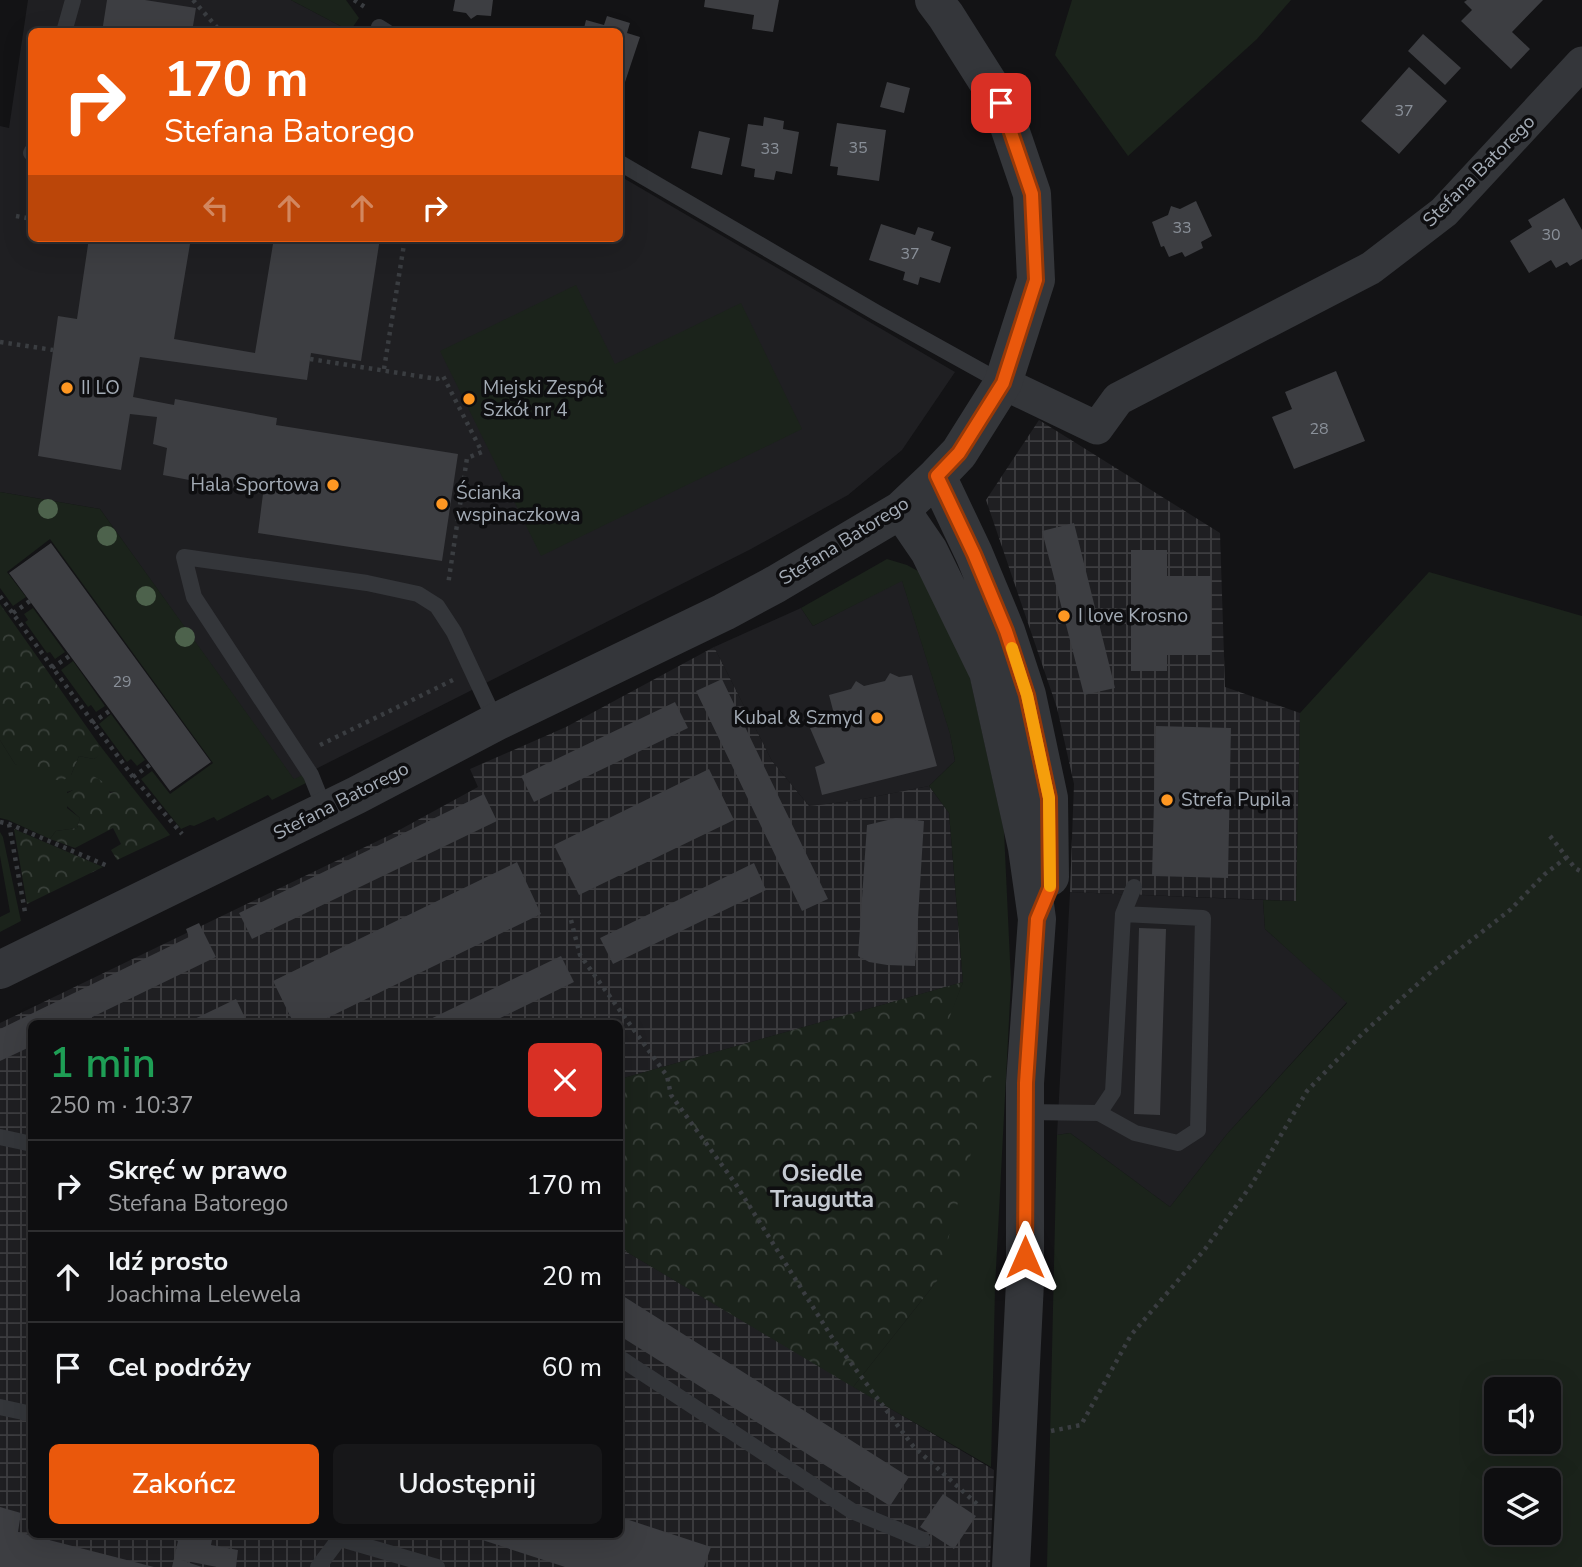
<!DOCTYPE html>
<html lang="pl">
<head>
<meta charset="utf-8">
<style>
  :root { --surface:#0e0e10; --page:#171719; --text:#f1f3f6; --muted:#9b9c9f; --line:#2e2e30; --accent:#ea580c }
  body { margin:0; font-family:"Nunito Sans",sans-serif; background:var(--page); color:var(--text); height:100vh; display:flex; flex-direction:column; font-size:26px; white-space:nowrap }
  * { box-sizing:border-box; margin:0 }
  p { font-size:23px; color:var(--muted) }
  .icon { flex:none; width:38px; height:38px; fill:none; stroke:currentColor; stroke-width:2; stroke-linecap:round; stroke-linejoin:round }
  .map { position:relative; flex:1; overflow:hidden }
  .side { position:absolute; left:28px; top:1020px; width:595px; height:518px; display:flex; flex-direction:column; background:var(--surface); border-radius:10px; box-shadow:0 7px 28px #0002,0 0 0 2px var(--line) }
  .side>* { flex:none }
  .top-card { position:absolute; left:28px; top:28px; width:595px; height:214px; border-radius:10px; box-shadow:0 7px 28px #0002,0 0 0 2px var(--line); background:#ea580c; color:#fff; overflow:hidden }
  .tools { position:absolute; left:1484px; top:1377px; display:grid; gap:14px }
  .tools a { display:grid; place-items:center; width:77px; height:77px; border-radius:10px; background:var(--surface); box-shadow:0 7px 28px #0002,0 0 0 2px var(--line); font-size:35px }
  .pin { position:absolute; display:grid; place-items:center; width:60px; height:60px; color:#fff; margin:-30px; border-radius:14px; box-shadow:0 4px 10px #0006 }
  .me { position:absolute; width:77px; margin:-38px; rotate:0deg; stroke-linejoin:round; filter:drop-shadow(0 0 5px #0008) }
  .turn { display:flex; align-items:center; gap:24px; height:147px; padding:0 21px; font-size:32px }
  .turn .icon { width:91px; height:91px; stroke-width:2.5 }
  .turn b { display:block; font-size:49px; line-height:60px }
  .lanes { display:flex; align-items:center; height:66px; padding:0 21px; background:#0003; justify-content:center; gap:35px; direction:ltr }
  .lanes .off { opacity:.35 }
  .round { display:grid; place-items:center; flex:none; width:74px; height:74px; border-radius:10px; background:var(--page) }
  .summary { display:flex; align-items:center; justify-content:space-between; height:119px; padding:0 21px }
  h1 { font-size:42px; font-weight:600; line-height:52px; color:#1e9e55 }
  .primary-button { display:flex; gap:14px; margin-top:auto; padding:14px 21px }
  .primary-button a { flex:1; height:80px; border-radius:10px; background:var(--accent); color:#fff; font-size:28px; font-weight:600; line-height:80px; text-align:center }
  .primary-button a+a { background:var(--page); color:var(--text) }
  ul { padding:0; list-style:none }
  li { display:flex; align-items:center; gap:21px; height:91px; padding:0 21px; border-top:2px solid var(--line) }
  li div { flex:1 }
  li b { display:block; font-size:26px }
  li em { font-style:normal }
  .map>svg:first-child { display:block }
  .built { fill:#1f1f22 }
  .industrial { fill:url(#industrial-grid) }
  .green { fill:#1b231b; fill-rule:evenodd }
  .forest { fill:url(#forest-crowns) }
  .building { fill:#3d3e42 }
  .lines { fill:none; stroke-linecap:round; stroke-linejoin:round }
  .path { stroke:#3a3d41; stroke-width:4.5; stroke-dasharray:3.5 5; stroke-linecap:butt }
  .service { stroke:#34363a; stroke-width:16 }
  .minor { stroke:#34363a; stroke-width:33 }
  .tertiary { stroke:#34363a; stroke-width:38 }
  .tree { fill:#4d624c }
  .route-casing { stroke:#983908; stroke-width:18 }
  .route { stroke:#ea580c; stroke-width:12 }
  .slow { stroke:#f59e0b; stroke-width:12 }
  .poi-dot { fill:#fe9722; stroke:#0e0e10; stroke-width:2.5 }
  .labels { text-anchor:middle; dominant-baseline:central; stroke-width:7; stroke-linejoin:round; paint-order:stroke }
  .number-label { font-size:16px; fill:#8a9099 }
  .street-label { font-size:19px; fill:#a4acb6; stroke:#0e0e10 }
  .poi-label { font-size:19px; fill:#a4acb6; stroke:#0e0e10; text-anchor:start }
  .quarter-label { font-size:23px; font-weight:bold; fill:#c5cad2; stroke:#0e0e10 }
</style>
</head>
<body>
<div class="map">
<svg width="1582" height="1567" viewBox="0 0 1582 1567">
  <defs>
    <pattern id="industrial-grid" width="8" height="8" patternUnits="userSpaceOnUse" patternTransform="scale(1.75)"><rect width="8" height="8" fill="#1f1f22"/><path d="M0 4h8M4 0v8" fill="none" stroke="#3d3d40"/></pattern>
    <pattern id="forest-crowns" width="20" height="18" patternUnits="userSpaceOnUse" patternTransform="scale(1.75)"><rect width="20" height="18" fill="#1b231b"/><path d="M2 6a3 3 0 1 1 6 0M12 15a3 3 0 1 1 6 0" fill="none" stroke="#39403a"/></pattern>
  </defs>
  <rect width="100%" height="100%" fill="#131315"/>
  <path class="built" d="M28,0H291L350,31L32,32V238H620V176L955,372L902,450L848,495L751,549L294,780L100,509L0,492V126L9,128Z
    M902,580L950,733L955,761L929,786L853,801L809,806L772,761L714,647L801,608L813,626Z
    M1070,892L1263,900L1265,929L1347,1002L1227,1134L1170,1207L1070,1133L1057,1135Z"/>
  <path class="industrial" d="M1039,420L1220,533L1225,687L1300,713L1296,901L1070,892L1074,784L1057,708L986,500Z
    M714,647L772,761L809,806L853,801L929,786L949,813L963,982L620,1079V1024H32V1535H620V1248L994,1470L990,1567H0V1023L392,834L478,787L470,769L566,727Z"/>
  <path class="green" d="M291,0H346L359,18L350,31Z
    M1072,0H1291L1257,39L1128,156L1055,55Z
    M576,285L615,364L741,303L802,429L541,556L440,351Z
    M0,492L100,509L294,779L303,775L306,783L272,800L268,795L217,821L214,817L194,826L190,825L181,829L141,779L152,771L170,794L213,763L50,539L7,572L26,597L13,606L0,588Z
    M887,559L907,565L925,575L961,637L1004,831L1011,982L995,1288L991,1467L853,1387L937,1281L946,1024L963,982L949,813L929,786L955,761L950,734L902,581L813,626L801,608Z
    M1429,572L1582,616V1567H1047L1057,1135L1070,1133L1170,1207L1227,1134L1347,1003L1265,929L1263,900L1296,901L1300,713ZM1496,1390H1549V1442H1496ZM1496,1480H1549V1533H1496Z
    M33,608L65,652L55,659L50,652L47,653L25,622L28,620L24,614Z
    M73,661L105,706L96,712L91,705L88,707L61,670Z
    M111,714L145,760L137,766L131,759L127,762L99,724Z
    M0,740L15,764L71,775L79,756L94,759L99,755L98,743L132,787C109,799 90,784 67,792V808L80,818L77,828L56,831L50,839L8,820L0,818Z
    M0,832L3,837L21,921L0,932V917L10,912L0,856Z"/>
  <path class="forest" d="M0,604L98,743L100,755L94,759L79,756L71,775L62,781L42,777L15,764L0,740Z
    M90,774L105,783L110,793L132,787L170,835L117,860L111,850L121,844L113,828L75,848L50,839L56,831L77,828L80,818L58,798L77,788L81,779Z
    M14,829L103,867L27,904Z
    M963,982L947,1024L995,1063L937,1281L853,1387L620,1248V1079Z"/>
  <path class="building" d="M107,0H145L196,8L192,32H102Z
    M455,0H493L491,16L477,15L471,19L466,13L453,11Z
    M705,0H779L773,32L752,29L754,15L704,7Z
    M1467,0H1543L1512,32L1530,49L1511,69L1461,21L1472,10L1464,2Z
    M607,16L630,23L627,33L640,37L625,82L620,80V32H583L586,20L604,25Z
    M1423,34L1461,68L1445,85L1408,51Z
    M1409,67L1447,101L1399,154L1361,121Z
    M887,82L910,88L904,113L880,107Z
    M764,117L784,121L783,129L799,132L792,174L776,171L774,180L754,177L755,169L741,166L748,124L763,126Z
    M837,123L886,130L879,181L837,175L838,167L830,166Z
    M699,131L730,138L722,175L691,168Z
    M1564,198L1582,230V259L1570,266L1567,262L1556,268L1551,260L1529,273L1510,241L1532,227L1528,220Z
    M1196,201L1212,236L1201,242L1203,248L1185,257L1182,252L1169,257L1164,246L1161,247L1152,222L1168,215L1171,206L1180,209Z
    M881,224L915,235L918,227L934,232L931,240L951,247L940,283L920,277L918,285L903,280L905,272L869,260Z
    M89,238H191L174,339L255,353L274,238H380L361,361L311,353L307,380L140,357L133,397L174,405L175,399L277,418L276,425L458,454L442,561L258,533L263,494L163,475L167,448L153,444L157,417L130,414L121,470L38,456L58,316L77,319Z
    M1336,371L1365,441L1294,469L1272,417L1292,409L1285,392Z
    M1074,523L1115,688L1084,695L1042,531Z
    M51,543L211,762L170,791L9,573Z
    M1131,550H1167V576H1211V655H1167V671H1131Z
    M890,673L899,677L912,675L937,766L822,795L815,767L825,763L810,728L828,722L834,714L829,695L851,689L856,681L864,686L885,681Z
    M722,679L828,899L802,911L696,691Z
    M675,702L688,728L534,802L521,776Z
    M1156,726L1231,728L1228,878L1152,876Z
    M709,769L734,820L579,895L554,845Z
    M484,794L497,821L252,939L239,913Z
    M896,818L924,821L915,966L887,965L869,962L858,956L867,825Z
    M517,862L541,914L315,1024H294L273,981Z
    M754,863L766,890L613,964L600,938Z
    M199,923L216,957L78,1024H32V1046L0,1061V1029L189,937L186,929Z
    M1139,928L1166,929L1160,1115L1134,1114Z
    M561,956L574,982L488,1024H420Z
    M236,999L248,1024H184Z
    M620,1294L909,1477L890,1506L620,1336Z
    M943,1494L976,1516L954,1549L920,1527Z
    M0,1507L21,1513L18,1532L154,1567H0Z
    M620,1517L711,1547L704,1567H565L467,1535H620Z
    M156,1535H213L211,1545L238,1550L236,1567H217L181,1560L202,1567H172L178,1541Z"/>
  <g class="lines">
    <path class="path" d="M193,0L221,32
      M354,0L368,9
      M16,216L32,219
      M0,342L53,350
      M310,359L437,379L443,376L482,452L467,458L448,585
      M384,369L405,238
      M0,596L133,777L182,834
      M13,613L30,601
      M52,668L71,655
      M92,723L111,710
      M320,745L453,680
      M133,777L151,764
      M0,822L9,824L110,867
      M9,824L25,912
      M1550,836L1575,868L1582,872
      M571,920L580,955L667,1076L671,1095L735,1183L833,1339L913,1446L978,1505
      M1051,1431L1081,1425L1131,1335L1205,1249L1252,1184L1307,1091L1362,1034L1432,971L1510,910L1545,874L1567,857"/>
    <path class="service" d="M379,27L387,32
      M64,32L73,0
      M31,153L32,151
      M620,163L877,313L1003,383
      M325,810L311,775L194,597L184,557L367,583L418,594L437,606L454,632L496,722
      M1123,914L1134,887
      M1025,1112L1099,1113L1135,1133L1178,1143L1198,1130L1203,918L1123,914L1113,1092L1099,1113
      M0,1137L32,1144
      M620,1358L852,1511L923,1540
      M0,1407L32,1414
      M341,1539L437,1567
      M318,1567L342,1535"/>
    <path class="minor" d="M1003,383L1097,428L1118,399L1371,268L1444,212L1582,63"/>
    <path class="tertiary" d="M937,476L974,554L1006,631L1027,695L1049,798L1050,877
      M901,510L929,551L988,672L1027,848L1037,919L1025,1083V1282L1011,1567
      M0,970L357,795L496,722L724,612L776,584L901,510L937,476L959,453L1003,383L1036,280L1032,194L1001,103L946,16L934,0"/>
  </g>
  <g class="tree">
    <circle cx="48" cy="509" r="10"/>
    <circle cx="107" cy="536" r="10"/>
    <circle cx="146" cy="596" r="10"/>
    <circle cx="185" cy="637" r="10"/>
  </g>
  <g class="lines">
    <g class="route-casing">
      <path id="route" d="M1001,103L1032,194L1036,280L1003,383L959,453L937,476L974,554L1006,631L1027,695L1049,798L1050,888L1037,919L1026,1083L1025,1257"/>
    </g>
    <use href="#route" class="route"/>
    <path class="slow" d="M1012,648L1027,695L1049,798L1050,886"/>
  </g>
  <g class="poi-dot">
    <circle cx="67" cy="388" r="7"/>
    <circle cx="469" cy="399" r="7"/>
    <circle cx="333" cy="485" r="7"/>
    <circle cx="442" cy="504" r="7"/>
    <circle cx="1064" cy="616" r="7"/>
    <circle cx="877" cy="718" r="7"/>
    <circle cx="1167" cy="800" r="7"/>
  </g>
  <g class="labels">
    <g class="number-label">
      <text x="1404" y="111">37</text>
      <text x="858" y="148">35</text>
      <text x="770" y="149">33</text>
      <text x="1182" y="228">33</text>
      <text x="1551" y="235">30</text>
      <text x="910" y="254">37</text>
      <text x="1319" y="429">28</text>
      <text x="122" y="682">29</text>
    </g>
    <g class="street-label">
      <text transform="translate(1479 171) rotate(-45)">Stefana Batorego</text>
      <text transform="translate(844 541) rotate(-32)">Stefana Batorego</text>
      <text transform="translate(341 801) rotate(-27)">Stefana Batorego</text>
    </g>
    <g class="poi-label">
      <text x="81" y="388">II LO</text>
      <text x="483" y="388">Miejski Zespół<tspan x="483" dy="22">Szkół nr 4</tspan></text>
      <text x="319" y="485" text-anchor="end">Hala Sportowa</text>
      <text x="456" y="493">Ścianka<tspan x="456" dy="22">wspinaczkowa</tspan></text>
      <text x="1078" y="616">I love Krosno</text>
      <text x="863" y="718" text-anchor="end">Kubal &amp; Szmyd</text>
      <text x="1181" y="800">Strefa Pupila</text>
    </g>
    <g class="quarter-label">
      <text x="822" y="1173">Osiedle<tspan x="822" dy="26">Traugutta</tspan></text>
    </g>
  </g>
</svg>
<div class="tools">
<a><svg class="icon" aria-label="sound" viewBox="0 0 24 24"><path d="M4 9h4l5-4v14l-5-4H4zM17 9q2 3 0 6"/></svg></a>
<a><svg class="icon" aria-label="layers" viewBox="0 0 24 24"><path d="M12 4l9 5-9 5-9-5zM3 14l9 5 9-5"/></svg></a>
</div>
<div class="pin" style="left:1001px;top:103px;background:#d93025"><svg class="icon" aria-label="arrive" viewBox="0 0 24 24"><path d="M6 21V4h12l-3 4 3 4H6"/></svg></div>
<svg class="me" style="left:1025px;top:1257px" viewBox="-20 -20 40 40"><path d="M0-17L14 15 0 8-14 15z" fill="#ea580c" stroke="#fff" stroke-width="4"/></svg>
<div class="top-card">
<div class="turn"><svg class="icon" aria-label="right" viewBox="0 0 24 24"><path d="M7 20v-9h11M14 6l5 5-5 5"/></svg><div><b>170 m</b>Stefana Batorego</div></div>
<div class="lanes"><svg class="icon off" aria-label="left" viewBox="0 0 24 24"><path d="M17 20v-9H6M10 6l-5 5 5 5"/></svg><svg class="icon off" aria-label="ahead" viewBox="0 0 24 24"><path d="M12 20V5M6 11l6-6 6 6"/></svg><svg class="icon off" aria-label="ahead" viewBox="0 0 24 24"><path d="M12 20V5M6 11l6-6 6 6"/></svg><svg class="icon" aria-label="right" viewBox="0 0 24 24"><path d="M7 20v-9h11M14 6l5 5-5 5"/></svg></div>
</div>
<section class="side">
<div class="summary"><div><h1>1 min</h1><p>250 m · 10:37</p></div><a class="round" style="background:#d93025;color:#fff"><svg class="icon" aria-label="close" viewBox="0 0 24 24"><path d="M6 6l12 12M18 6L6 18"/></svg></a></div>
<ul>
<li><svg class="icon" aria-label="right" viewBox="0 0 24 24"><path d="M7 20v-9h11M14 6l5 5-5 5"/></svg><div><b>Skręć w prawo</b><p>Stefana Batorego</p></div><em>170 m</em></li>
<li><svg class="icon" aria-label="ahead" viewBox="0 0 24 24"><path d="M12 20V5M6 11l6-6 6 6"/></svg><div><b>Idź prosto</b><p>Joachima Lelewela</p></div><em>20 m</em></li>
<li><svg class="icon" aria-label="arrive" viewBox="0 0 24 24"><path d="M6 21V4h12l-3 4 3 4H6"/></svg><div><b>Cel podróży</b></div><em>60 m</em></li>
</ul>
<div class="primary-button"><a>Zakończ</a><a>Udostępnij</a></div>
</section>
</div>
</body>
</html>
